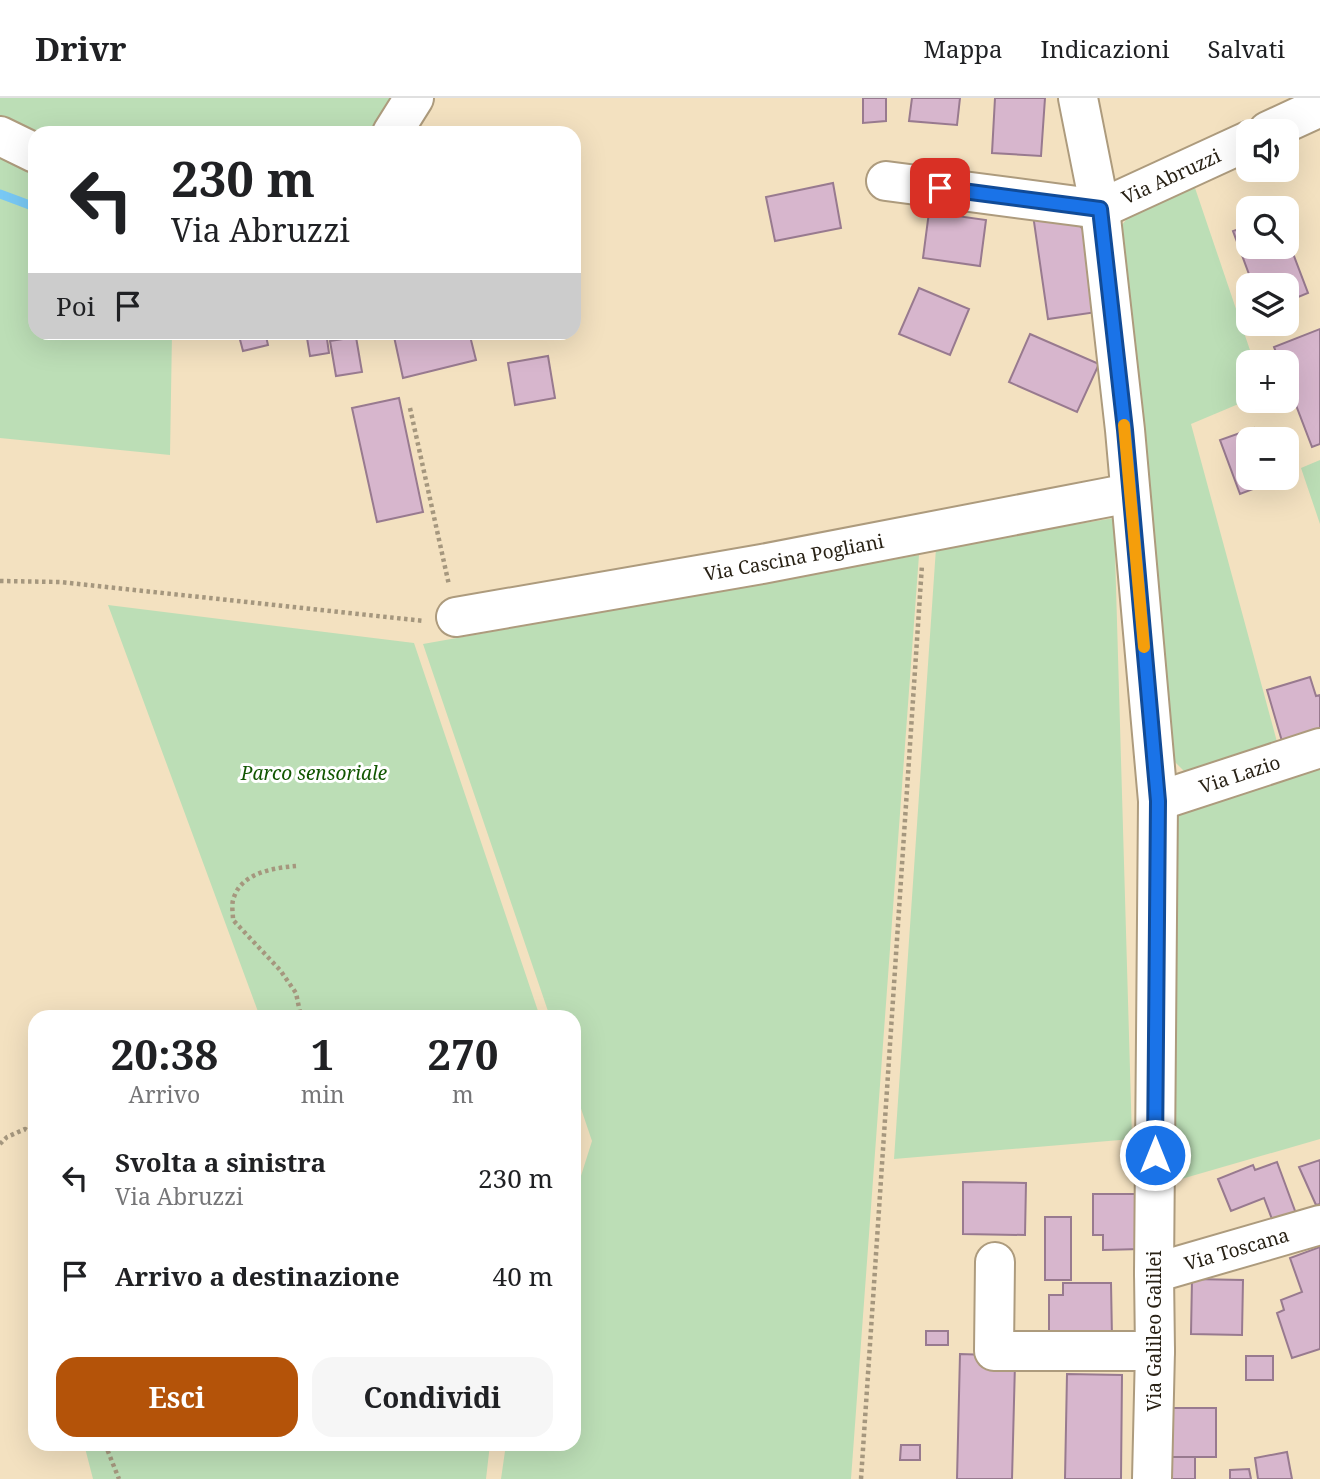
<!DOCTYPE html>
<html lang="it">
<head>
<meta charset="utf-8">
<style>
  :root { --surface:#fff; --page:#f6f6f6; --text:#202124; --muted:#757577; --line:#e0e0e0; --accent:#b45309 }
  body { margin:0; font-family:"Noto Serif",serif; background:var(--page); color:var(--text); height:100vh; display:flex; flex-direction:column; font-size:26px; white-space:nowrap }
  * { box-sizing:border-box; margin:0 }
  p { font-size:23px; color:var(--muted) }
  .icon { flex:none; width:38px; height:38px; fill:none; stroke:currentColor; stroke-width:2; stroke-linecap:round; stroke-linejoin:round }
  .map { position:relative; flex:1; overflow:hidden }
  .sheet { position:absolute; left:28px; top:912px; width:553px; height:441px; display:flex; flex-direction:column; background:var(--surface); border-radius:21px; box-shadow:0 7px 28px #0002 }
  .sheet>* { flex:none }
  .top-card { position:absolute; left:28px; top:28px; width:553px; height:214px; border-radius:21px; box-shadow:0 7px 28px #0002; background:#fff; color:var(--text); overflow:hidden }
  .fabs { position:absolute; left:1236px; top:21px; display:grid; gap:14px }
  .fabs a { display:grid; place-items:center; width:63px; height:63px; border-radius:14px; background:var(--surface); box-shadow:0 7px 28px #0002; font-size:35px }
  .pin { position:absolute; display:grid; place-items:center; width:60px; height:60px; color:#fff; margin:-30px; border-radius:14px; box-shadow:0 4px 10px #0006 }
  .me { position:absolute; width:77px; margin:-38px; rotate:0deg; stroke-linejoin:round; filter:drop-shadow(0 0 5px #0008) }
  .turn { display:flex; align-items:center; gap:24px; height:147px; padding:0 28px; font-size:32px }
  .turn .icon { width:91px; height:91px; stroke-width:2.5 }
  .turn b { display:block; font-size:49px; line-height:60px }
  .then { display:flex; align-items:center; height:66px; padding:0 28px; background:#0003; gap:14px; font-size:26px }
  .eta { display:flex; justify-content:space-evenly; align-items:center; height:119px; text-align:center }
  .eta b { font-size:42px; font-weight:700; line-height:49px }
  .button { display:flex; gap:14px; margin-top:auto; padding:14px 28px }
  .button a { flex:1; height:80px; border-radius:21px; background:var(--accent); color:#fff; font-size:28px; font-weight:700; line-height:80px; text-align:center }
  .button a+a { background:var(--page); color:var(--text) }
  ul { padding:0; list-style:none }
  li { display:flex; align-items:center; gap:21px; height:98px; padding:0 28px }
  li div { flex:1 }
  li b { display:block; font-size:26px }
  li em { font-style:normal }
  header { display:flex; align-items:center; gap:42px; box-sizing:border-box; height:98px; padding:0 35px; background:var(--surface); border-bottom:2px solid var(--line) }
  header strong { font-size:33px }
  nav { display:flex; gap:38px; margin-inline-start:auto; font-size:24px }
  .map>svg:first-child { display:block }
  .green { fill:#bcdeb6 }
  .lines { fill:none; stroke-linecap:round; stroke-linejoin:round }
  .stream { stroke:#78c8f4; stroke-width:9 }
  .building { fill:#d7b6cd; stroke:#987a8f; stroke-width:2 }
  .minor-casing { stroke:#ad9b7d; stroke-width:42 }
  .path { stroke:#a5977e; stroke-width:4.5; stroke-dasharray:3.5 3.5; stroke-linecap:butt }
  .minor { stroke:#fff; stroke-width:38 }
  .route-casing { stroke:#114b97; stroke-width:18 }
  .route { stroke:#1a73e8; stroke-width:12 }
  .slow { stroke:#f59e0b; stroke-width:12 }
  .labels { text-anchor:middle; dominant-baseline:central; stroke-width:6; stroke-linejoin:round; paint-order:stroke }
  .street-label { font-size:19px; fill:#292216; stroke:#fff }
  .park-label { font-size:19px; font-style:italic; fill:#115600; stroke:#fff }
</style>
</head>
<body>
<header>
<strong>Drivr</strong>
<nav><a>Mappa</a><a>Indicazioni</a><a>Salvati</a></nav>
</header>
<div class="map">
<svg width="1320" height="1381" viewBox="0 0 1320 1381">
  <rect width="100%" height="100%" fill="#f3e1c0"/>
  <path class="green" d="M0,0H433L407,35H35V234L172,235L170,357L0,340Z
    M1193,84L1254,264H1248V302L1191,326L1280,655L1187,676L1175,664L1170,631L1118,132L1133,113Z
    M1320,362V426L1301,370Z
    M1114,420L1132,1041L894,1061L936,450Z
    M919,457L851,1381H501L506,1346H574V1100L592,1043L574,990V919H550L423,546Z
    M108,507L414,545L540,919H260Z
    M1320,663V1041L1164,1086L1163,739L1179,712Z
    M84,1346H490L486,1381H93Z"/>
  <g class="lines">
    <path class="stream" d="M0,96L35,109"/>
  </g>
  <path class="building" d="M863,0H886V23L863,25Z
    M912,0H960L957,27L909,23Z
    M995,0H1045L1041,58L992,55Z
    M833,85L841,130L775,143L766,99Z
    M1032,110L1075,122L1087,136L1097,214L1048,221Z
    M929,114L986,122L980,168L923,160Z
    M1248,128V149H1286V137L1308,195L1286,204V187H1253L1233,133Z
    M919,190L969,211L950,257L899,236Z
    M1320,231V346L1312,349L1286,281V264H1280L1274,249Z
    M238,234H265L268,247L243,253Z
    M306,234H326L329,255L310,258Z
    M393,234H469L476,262L403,280Z
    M1030,236L1099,266L1077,314L1009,284Z
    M356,239L362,274L336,278L330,243Z
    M548,258L555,300L515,307L508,265Z
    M399,300L423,414L377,424L352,310Z
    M1254,330L1258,341H1248V380H1273L1274,383L1240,396L1220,342Z
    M1310,579L1316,598L1320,597V640L1284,650L1267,592Z
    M1320,1062V1106L1316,1107L1299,1069Z
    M1277,1064L1298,1121L1275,1129L1264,1100L1231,1113L1218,1081L1253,1067L1255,1072Z
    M963,1084L1026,1085L1025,1137L963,1136Z
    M1093,1096H1140L1141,1151L1103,1152V1137H1093Z
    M1045,1119H1071V1182H1045Z
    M1320,1149V1251L1292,1260L1277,1215L1284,1212L1281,1202L1302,1194L1290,1160Z
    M1192,1181L1243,1182L1242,1237L1191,1236Z
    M1063,1185H1111L1112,1240H1049V1197H1063Z
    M926,1233H948V1247H926Z
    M960,1256L989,1257L1015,1265L1012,1381H957Z
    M1246,1258H1273V1282H1246Z
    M1067,1276L1122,1277L1121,1381H1065Z
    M1173,1310H1216V1359H1168L1167,1333H1173Z
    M901,1347H920V1362H900Z
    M1287,1354L1292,1381H1258L1255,1360Z
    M1163,1359H1195V1381H1163Z
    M1249,1371L1251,1381H1230V1372Z"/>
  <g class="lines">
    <g class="minor-casing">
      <g id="minor">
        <path d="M1078,0L1100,111L1125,332L1158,703L1154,1175L1155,1253L1152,1381"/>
        <path d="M1268,33L1320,9"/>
        <path d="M392,35L414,0"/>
        <path d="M0,38L35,55"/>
        <path id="s1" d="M886,83L1100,111L1248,43"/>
        <path id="s2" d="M456,519L762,466L1130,395"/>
        <path id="s3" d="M1158,703L1320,650"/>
        <path d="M995,1164L994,1253H1155"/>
        <path id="s4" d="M1154,1175L1320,1127"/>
      </g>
    </g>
    <path class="path" d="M410,310L449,487
      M0,483L60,484L424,523
      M296,768C273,770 242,775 234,799C231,806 233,815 233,822L280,872L296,895L301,919
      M0,1046L7,1039L25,1031L35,1037
      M105,1346L119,1381
      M267,1346L272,1347L277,1346
      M861,1381L922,467"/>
    <use href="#minor" class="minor"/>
  </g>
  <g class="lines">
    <g class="route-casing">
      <path id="route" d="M940,90L1100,111L1125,332L1158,703L1155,1057"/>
    </g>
    <use href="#route" class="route"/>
    <path class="slow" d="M1124,327L1144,549"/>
  </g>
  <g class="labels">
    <g class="street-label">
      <text stroke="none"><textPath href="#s1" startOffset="294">Via Abruzzi</textPath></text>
      <text stroke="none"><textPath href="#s2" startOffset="343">Via Cascina Pogliani</textPath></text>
      <text stroke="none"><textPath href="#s3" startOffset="86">Via Lazio</textPath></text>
      <text stroke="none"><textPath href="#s4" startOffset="86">Via Toscana</textPath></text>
      <text transform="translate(1154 1233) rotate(-90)">Via Galileo Galilei</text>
    </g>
    <g class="park-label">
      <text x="314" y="675">Parco sensoriale</text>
    </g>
  </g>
</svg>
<div class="fabs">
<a><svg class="icon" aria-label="sound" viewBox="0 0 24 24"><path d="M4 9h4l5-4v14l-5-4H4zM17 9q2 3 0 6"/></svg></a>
<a><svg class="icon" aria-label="search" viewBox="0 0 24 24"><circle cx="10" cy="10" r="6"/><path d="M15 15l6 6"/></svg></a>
<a><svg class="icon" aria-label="layers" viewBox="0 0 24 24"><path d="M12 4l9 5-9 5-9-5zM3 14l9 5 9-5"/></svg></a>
<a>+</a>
<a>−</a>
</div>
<div class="pin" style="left:940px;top:90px;background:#d93025"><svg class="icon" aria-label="arrive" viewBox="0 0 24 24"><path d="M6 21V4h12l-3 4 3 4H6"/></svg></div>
<svg class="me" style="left:1155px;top:1057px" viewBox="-20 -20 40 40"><circle r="17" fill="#1a73e8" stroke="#fff" stroke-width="3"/><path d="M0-11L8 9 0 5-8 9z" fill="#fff"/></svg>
<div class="top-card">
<div class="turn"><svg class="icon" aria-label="left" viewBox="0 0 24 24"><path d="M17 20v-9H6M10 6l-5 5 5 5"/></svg><div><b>230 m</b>Via Abruzzi</div></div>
<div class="then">Poi<svg class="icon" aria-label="arrive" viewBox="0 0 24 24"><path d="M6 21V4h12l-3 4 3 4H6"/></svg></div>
</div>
<section class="sheet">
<div class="eta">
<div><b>20:38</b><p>Arrivo</p></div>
<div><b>1</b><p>min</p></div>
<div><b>270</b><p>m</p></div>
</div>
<ul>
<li><svg class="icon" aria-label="left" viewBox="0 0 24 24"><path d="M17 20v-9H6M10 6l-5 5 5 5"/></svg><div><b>Svolta a sinistra</b><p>Via Abruzzi</p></div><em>230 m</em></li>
<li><svg class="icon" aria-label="arrive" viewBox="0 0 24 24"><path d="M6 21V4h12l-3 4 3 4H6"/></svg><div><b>Arrivo a destinazione</b></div><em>40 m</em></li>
</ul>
<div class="button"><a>Esci</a><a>Condividi</a></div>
</section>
</div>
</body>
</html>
